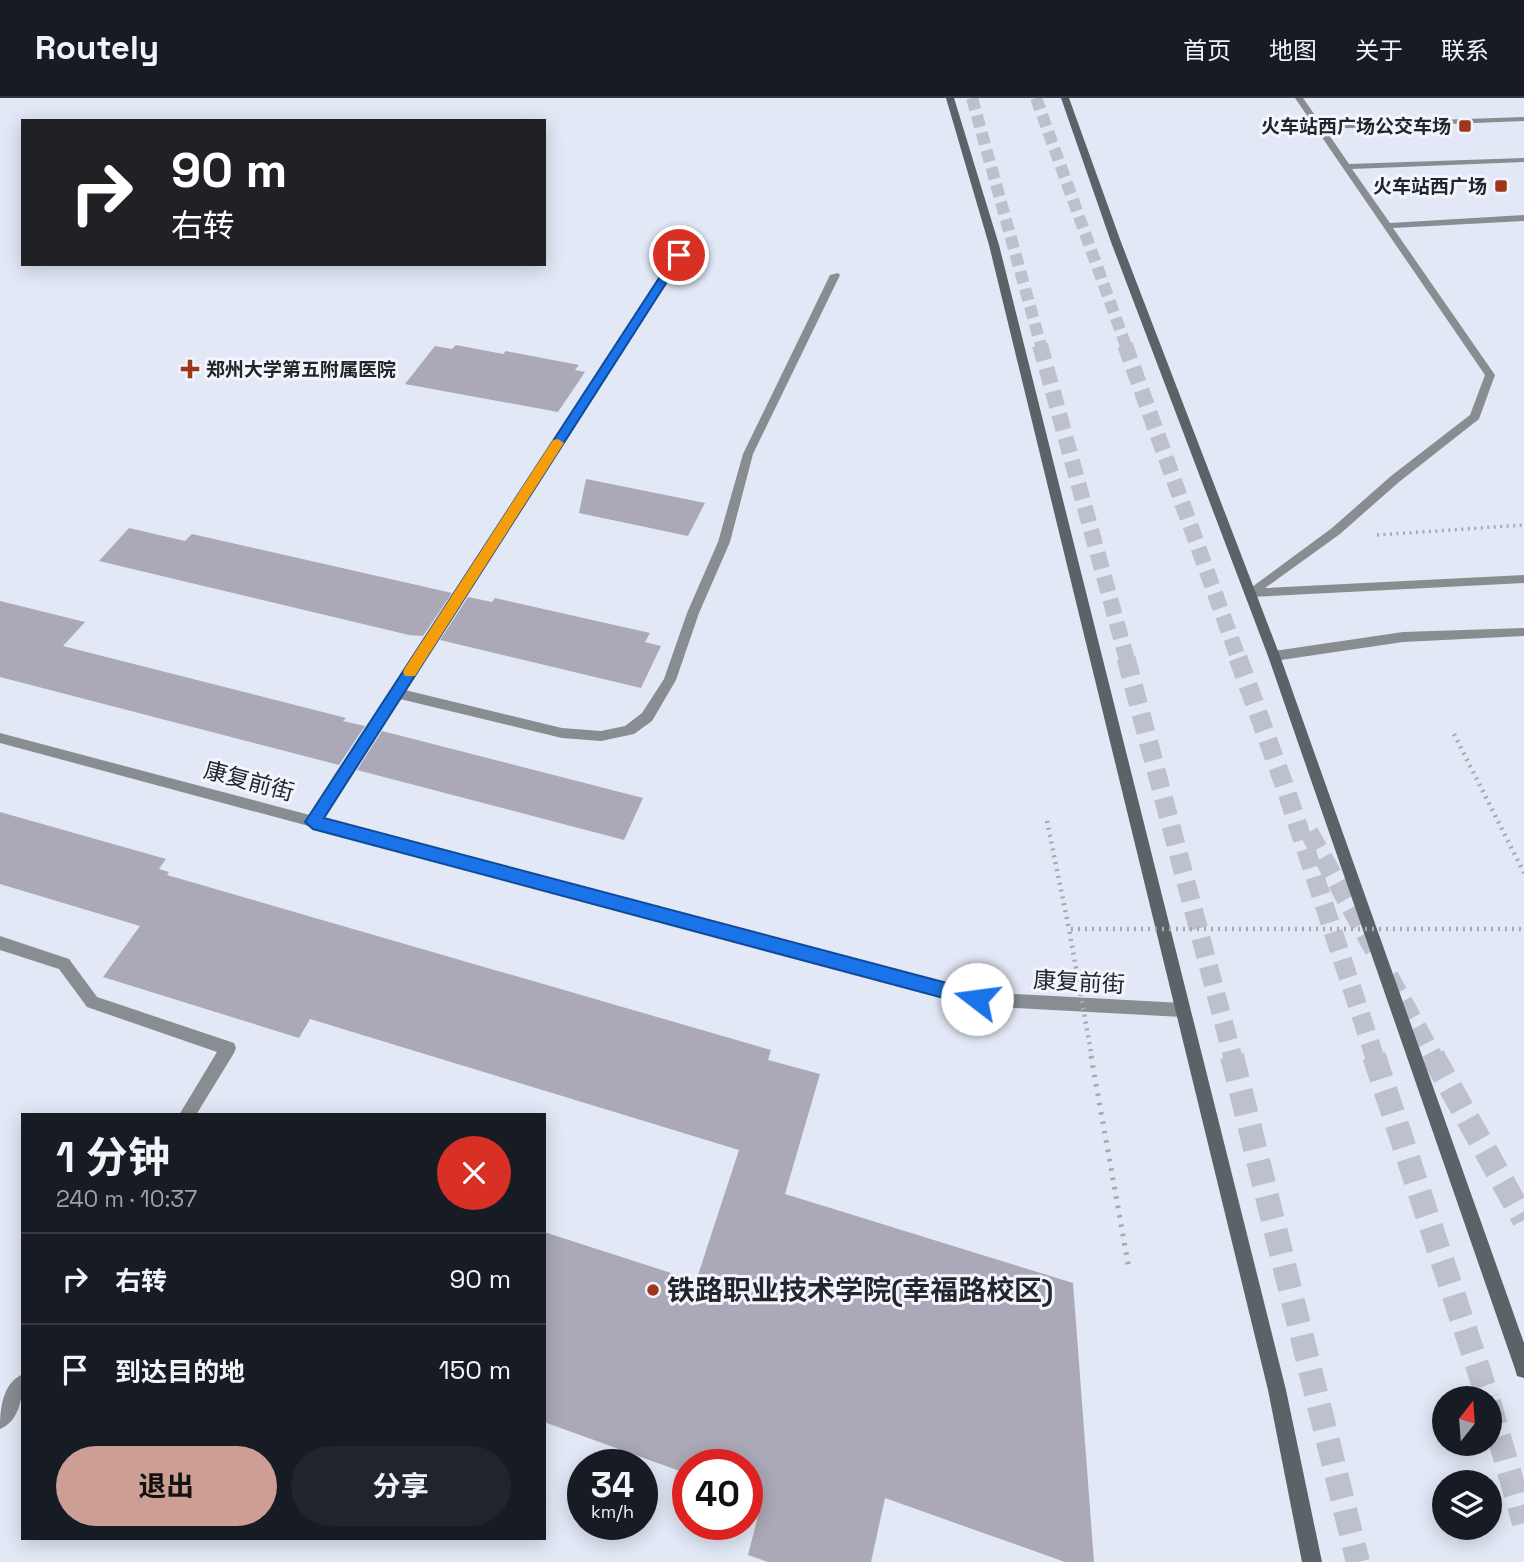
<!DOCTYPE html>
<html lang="zh">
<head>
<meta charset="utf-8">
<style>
  :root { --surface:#171b24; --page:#20242c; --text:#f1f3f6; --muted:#9ea1a6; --line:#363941; --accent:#cc9e94 }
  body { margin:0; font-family:"Space Grotesk","Noto Sans SC",sans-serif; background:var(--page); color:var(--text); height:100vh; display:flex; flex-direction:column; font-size:26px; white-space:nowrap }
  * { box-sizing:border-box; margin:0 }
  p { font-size:23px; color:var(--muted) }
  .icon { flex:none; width:38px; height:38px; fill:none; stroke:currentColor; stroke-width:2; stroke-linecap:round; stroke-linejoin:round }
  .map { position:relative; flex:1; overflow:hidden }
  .sheet { position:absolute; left:21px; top:1015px; width:525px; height:427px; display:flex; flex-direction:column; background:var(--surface); border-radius:0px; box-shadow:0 4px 18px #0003 }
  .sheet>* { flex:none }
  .top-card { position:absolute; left:21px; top:21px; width:525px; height:147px; border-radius:0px; box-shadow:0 4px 18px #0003; background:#202124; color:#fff; overflow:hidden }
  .needle { width:46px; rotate:17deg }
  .tools { position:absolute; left:1432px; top:1288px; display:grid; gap:14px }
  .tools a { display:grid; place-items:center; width:70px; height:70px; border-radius:50%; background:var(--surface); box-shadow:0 4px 18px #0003; font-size:35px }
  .speed { position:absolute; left:567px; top:1351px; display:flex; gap:14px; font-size:35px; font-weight:700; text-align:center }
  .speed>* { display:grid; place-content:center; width:91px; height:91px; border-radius:50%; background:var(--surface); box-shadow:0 4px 18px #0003; line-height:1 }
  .speed small { font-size:18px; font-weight:400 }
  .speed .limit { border:10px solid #d22; background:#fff; color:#111 }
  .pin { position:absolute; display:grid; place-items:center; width:60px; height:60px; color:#fff; margin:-30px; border:4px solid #fff; border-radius:50%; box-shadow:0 2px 7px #0007 }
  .me { position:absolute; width:77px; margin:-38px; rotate:285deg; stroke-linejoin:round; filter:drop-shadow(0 0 5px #0008) }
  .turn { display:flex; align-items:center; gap:24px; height:147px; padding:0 35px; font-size:32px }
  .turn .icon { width:91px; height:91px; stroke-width:2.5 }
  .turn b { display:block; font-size:49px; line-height:60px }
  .round { display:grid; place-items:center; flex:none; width:74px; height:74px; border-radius:37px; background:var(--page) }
  .overview { display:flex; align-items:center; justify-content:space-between; height:119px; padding:0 35px }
  h1 { font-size:42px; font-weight:700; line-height:52px }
  .primary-button { display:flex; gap:14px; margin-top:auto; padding:14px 35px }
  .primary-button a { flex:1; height:80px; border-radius:42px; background:var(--accent); color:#111; font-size:28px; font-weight:700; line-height:80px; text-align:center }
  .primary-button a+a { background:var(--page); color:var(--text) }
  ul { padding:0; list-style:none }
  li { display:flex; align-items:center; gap:21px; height:91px; padding:0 35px; border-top:2px solid var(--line) }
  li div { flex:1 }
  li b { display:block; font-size:26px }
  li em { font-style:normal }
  header { display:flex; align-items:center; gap:42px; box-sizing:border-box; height:98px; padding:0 35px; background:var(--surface); border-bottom:2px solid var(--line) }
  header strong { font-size:33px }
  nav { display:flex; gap:38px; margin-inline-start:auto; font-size:24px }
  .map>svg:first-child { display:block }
  .building { fill:#aba9b7 }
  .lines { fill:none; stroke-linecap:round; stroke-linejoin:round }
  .trunk-tunnel-far3 { stroke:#bcc1cd; stroke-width:12; stroke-dasharray:12 6; stroke-linecap:butt }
  .trunk-tunnel-far2 { stroke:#bcc1cd; stroke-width:16; stroke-dasharray:16 8; stroke-linecap:butt }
  .trunk-tunnel-far1 { stroke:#bcc1cd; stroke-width:19; stroke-dasharray:19 10; stroke-linecap:butt }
  .trunk-tunnel { stroke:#bcc1cd; stroke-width:24; stroke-dasharray:24 12; stroke-linecap:butt }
  .path-far1 { stroke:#a4a9b4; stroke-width:3.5; stroke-dasharray:2 4.5; stroke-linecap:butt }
  .path { stroke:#a4a9b4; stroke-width:4.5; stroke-dasharray:2 5; stroke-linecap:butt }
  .service { fill:#888d91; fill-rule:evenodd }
  .tertiary { fill:#888d91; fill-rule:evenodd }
  .secondary { fill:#5b6268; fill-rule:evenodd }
  .path-bridge-far1 { stroke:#a4a9b4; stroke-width:4.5; stroke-dasharray:2 5; stroke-linecap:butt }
  .path-bridge { stroke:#a4a9b4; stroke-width:5; stroke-dasharray:2.5 7; stroke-linecap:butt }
  .route { fill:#1a73e8; stroke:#114b97; stroke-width:2 }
  .slow { fill:#f59e0b }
  .poi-dot { fill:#9e351c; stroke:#f2f5fe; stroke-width:2.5 }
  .labels { text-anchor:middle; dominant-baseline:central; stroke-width:6; stroke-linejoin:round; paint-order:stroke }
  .far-poi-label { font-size:19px; font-weight:bold; fill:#23252a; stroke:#f2f5fe; text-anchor:end }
  .street-label { font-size:23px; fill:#23252a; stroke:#f2f5fe }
  .near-poi-label { font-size:28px; font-weight:bold; fill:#23252a; stroke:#f2f5fe; text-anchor:start }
</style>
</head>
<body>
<header>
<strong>Routely</strong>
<nav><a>首页</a><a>地图</a><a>关于</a><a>联系</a></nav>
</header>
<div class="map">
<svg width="1524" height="1464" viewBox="0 0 1524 1464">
  <rect width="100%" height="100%" fill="#e2e8f6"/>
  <path class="building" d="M456,247L503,256L506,253L579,267L575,272L585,274L558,314L405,286L435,248L452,251Z
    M586,381L705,405L688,438L579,415Z
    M129,430L185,443L192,436L452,495L423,538L409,537L99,463Z
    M468,499L492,504L495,500L650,535L645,544L661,548L641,590L440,542Z
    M0,503L85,524L63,548L346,620L343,623L365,628L339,667L0,579Z
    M382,633L643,700L624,742L357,672Z
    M0,714L166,761L159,771L169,774L167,777L771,952L768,962L820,976L785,1096L1073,1185L1094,1464H1065L885,1400L871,1464H768L748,1457L761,1406L747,1401V1367H688V1376L544,1324V1134L696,1183L739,1052L310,921L299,940L103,879L140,828L0,786Z"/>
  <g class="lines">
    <path class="trunk-tunnel-far3" d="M972,0L1041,248
      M1036,0L1126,248"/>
    <path class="trunk-tunnel-far2" d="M1040,247L1127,562
      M1125,247L1239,562"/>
    <path class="trunk-tunnel-far1" d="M1126,560L1233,960
      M1238,560L1286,692L1375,960
      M1309,734L1374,852
      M1389,878L1434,960"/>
    <path class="trunk-tunnel" d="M1232,958L1358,1464
      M1374,958L1488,1300
      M1433,958L1524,1122
      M1489,1304L1524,1425"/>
    <path class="path-far1" d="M1377,437L1524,427"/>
    <path class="path" d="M1454,636L1524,775
      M1047,723L1069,831"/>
    <path class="service" d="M1295,0H1303L1321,26L1524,19V23L1325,31L1349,66L1524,60V64L1352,71L1390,125L1524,117V123L1393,130L1495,277L1479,321L1399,384L1340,436L1265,490L1524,477V485L1252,499L1246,498L1244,495L1332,430L1391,378L1470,317L1485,277Z
      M694,131L698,134L405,592L562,630L601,633L625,628L642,615L664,581L687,515L718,444L743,356L830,177L838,175L840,177L753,356L730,444L699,515L676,582L652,623L634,636L601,643L562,640L400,601L318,728H308L306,724L308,720L690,134Z
      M1524,530V538L1403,544L1274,563L1268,558L1274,553L1403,534Z
      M0,838L69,861L97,899L234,945L236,950L234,955L196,1017H179L217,954L87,909L59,871L0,852Z
      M23,1276C23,1295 21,1323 0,1331C0,1312 2,1285 23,1276Z"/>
    <path class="tertiary" d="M0,635L977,894L1182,905L1187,907L1190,912L1187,917L1182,919L977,908L0,645Z"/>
    <path class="secondary" d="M946,0H954L999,147L1286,1292L1322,1464H1302L1268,1292L989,147Z
      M1061,0H1069L1121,144L1280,558L1524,1245V1280L1517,1278L1515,1271L1268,558L1111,144Z"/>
    <path class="path-bridge-far1" d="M1092,960L1069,831H1524"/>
    <path class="path-bridge" d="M1091,958L1129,1171"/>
  </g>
  <path class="route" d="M679,154L684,157L324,720L977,893L983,896L986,901L983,907L977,909L313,731L305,724L674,157Z"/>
  <path class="slow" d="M558,341L564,345L415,578H405L403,574L405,570L553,342Z"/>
  <g class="poi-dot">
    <rect x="1458" y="21" width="14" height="14" rx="3.5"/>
    <rect x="1494" y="81" width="14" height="14" rx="3.5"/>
    <path d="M186.5 260.5h7v7h7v7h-7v7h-7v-7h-7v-7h7z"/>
    <circle cx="653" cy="1192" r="7"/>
  </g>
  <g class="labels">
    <g class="far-poi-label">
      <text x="1451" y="28">火车站西广场公交车场</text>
      <text x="1487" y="88">火车站西广场</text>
      <text x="206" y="271" text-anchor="start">郑州大学第五附属医院</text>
    </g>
    <g class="street-label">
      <text transform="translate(249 683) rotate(15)">康复前街</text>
      <text transform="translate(1079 884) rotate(3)">康复前街</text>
    </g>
    <g class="near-poi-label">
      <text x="667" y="1192">铁路职业技术学院(幸福路校区)</text>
    </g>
  </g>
</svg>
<div class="tools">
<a><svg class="needle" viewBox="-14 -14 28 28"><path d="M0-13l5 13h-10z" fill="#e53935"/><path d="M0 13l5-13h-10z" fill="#9ea1a6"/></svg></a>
<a><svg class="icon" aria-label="layers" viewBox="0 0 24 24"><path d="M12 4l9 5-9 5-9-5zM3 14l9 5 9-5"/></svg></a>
</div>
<div class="speed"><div>34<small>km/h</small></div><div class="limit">40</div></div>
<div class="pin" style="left:679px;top:157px;background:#d93025"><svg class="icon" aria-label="arrive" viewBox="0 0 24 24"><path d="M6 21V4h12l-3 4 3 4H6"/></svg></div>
<svg class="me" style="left:977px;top:901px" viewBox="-20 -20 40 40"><circle r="19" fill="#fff"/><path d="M0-13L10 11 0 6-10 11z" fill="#1a73e8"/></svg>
<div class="top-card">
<div class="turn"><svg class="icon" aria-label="right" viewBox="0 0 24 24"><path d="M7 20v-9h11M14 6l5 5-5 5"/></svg><div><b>90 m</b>右转</div></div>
</div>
<section class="sheet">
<div class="overview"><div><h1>1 分钟</h1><p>240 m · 10:37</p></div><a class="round" style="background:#d93025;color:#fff"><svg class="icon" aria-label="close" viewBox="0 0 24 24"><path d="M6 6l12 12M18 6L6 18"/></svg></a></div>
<ul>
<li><svg class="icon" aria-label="right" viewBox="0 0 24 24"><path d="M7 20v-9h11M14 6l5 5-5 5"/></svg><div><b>右转</b></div><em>90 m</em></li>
<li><svg class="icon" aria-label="arrive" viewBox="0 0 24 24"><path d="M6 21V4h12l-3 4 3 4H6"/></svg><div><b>到达目的地</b></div><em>150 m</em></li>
</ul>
<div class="primary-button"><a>退出</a><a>分享</a></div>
</section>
</div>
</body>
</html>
